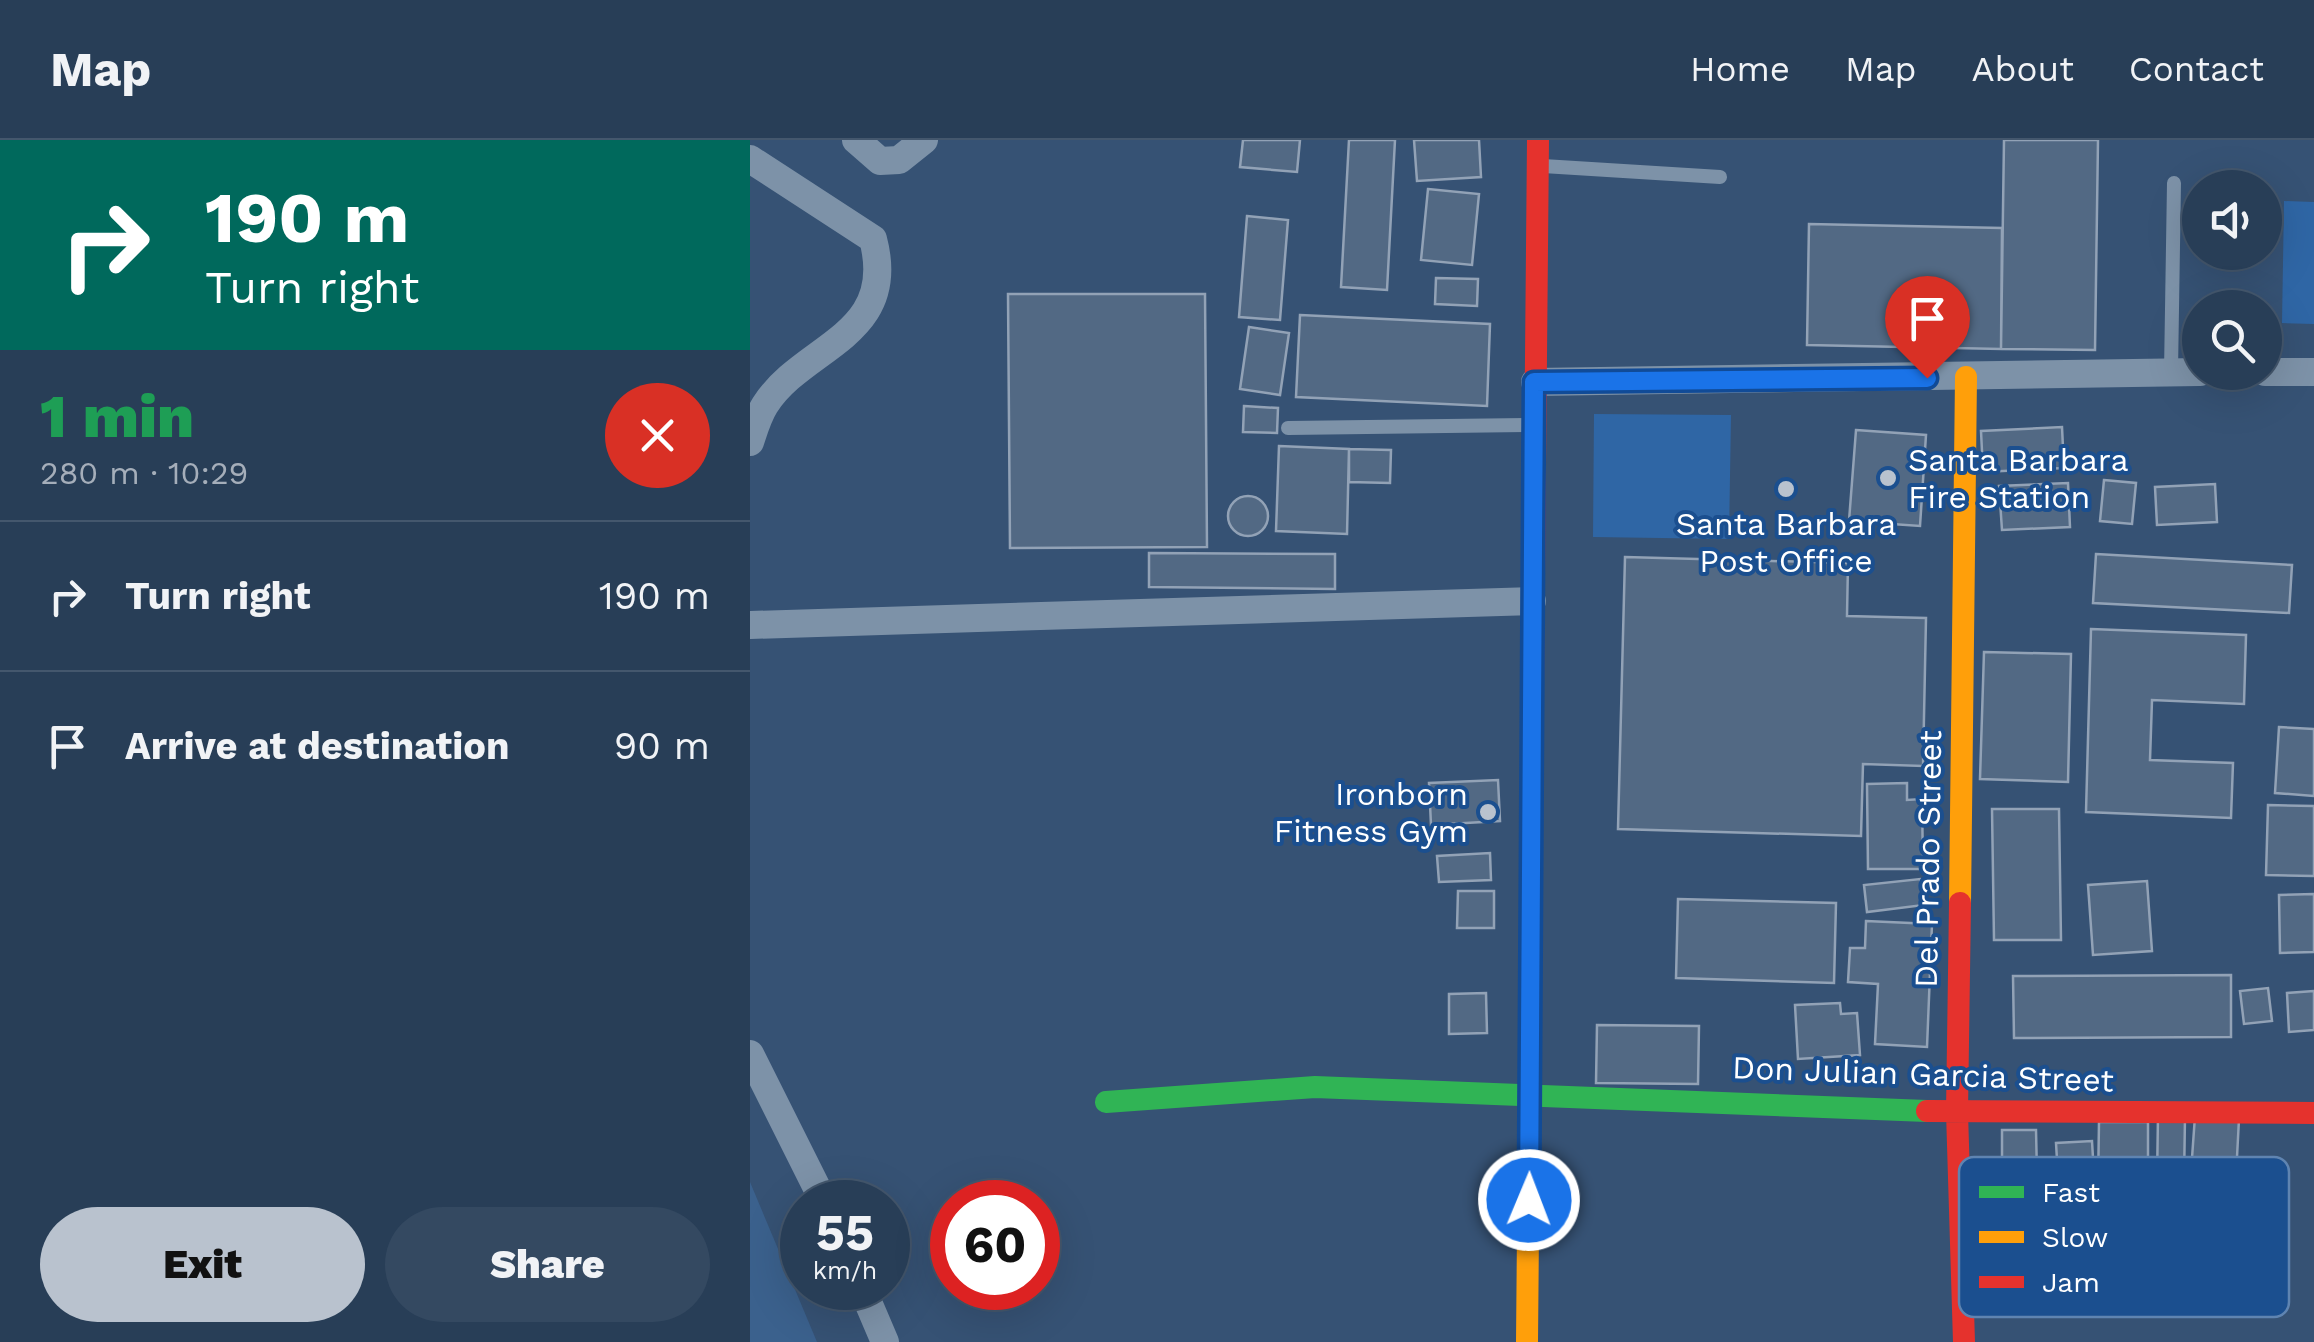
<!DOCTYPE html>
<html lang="en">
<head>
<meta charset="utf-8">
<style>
  :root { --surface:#283e57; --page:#344961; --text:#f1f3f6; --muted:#a5aeba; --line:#44576d; --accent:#b9c2ce }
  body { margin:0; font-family:"Work Sans",sans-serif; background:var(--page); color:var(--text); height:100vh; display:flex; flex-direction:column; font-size:38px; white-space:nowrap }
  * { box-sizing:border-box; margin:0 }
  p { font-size:32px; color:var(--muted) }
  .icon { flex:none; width:55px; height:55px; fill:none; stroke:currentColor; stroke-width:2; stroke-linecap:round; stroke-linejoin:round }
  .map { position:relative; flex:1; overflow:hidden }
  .panel { display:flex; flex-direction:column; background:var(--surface); width:750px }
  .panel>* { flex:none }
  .banner { background:#00695c; color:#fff; overflow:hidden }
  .controls { position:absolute; left:1432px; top:30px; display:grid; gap:20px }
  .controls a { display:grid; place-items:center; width:100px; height:100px; border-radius:50%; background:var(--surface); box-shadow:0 10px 40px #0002,0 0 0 2px var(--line); font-size:50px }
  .speed { position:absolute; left:30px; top:1040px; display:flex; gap:20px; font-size:50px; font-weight:700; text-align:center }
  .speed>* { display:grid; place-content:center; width:130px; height:130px; border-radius:50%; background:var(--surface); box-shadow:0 10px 40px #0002,0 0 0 2px var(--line); line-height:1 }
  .speed small { font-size:25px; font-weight:400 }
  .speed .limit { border:15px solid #d22; background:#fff; color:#111 }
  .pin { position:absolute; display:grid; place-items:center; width:85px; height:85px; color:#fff; margin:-102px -42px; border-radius:50% 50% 50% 0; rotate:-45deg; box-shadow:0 0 10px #0007 }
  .pin .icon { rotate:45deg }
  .me { position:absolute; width:110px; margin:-55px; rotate:1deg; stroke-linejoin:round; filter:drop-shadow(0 0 8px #0008) }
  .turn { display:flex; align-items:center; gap:35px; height:210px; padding:0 40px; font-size:45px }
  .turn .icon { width:130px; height:130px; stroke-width:2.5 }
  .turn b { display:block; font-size:70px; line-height:85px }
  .round { display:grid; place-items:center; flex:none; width:105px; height:105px; border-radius:52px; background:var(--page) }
  .head { display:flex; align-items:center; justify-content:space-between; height:170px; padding:0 40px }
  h1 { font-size:60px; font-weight:800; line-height:75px; color:#1e9e55 }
  .primary-button { display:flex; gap:20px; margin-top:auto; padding:20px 40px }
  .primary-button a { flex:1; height:115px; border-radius:60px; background:var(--accent); color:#111; font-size:40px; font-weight:800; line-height:115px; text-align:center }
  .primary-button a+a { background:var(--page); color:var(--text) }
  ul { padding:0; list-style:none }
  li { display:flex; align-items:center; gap:30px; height:150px; padding:0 40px; border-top:2px solid var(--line) }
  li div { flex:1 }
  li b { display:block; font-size:38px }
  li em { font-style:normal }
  header { display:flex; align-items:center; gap:60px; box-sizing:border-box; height:140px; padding:0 50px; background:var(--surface); border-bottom:2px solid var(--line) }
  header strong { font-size:48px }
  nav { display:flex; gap:55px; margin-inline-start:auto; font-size:35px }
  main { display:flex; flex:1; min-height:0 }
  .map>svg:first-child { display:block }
  .green { fill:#2f66a5 }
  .water { fill:#3b618d }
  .building { fill:#526984; stroke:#92a2b6; stroke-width:2.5 }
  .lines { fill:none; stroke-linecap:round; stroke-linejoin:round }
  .lane { stroke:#7d92a8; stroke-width:14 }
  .street { stroke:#7d92a8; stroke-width:28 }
  .fast { stroke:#30b455; stroke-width:22 }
  .slow { stroke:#ff9f0a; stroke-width:22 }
  .jam { stroke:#e5322d; stroke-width:22 }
  .route-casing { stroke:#114b97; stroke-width:25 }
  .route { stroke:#1a73e8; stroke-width:18 }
  .poi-dot { fill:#b9c2ce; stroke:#1b4f8f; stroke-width:4 }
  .labels { text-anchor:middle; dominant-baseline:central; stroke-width:8; stroke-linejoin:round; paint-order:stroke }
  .poi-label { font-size:32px; fill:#fff; stroke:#1b4f8f; text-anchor:start }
  .street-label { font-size:32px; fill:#fff; stroke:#1b4f8f }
  .key { fill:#1b4f8f; stroke:#5f84b1; stroke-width:2.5 }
  .key-label { font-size:28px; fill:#fff }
</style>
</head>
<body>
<header>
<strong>Map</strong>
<nav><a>Home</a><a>Map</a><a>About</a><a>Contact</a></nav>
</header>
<main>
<section class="panel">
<div class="banner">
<div class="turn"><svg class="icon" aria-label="right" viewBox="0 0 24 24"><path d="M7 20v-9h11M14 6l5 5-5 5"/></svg><div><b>190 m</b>Turn right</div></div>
</div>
<div class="head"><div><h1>1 min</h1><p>280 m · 10:29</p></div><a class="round" style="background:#d93025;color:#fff"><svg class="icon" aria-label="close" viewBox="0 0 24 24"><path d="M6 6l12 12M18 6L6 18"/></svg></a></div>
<ul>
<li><svg class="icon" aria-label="right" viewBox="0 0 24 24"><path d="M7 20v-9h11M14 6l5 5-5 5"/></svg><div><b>Turn right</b></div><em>190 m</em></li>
<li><svg class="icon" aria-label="arrive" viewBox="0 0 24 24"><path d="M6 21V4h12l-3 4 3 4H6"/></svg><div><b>Arrive at destination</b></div><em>90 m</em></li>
</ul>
<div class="primary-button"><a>Exit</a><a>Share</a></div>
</section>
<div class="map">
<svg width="1564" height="1202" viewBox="0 0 1564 1202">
  <rect width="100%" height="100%" fill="#365274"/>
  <path class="green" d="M1534,61L1564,62V184L1532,183Z
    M844,274L981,275L979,399L843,397Z"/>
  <path class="water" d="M0,1042L67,1202H0Z"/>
  <path class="building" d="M493,0H550L547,32L490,27Z
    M599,0H645L637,150L591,147Z
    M664,0H729L731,37L667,41Z
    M1254,0H1348L1345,210L1251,209Z
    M678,49L729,54L722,125L671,120Z
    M497,76L538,80L530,180L489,177Z
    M1059,84L1252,88L1251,209L1057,205Z
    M686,138L728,139L727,166L685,164Z
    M258,154H455L457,407L260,408Z
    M550,175L740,184L737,266L546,257Z
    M499,187L539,193L530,255L490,249Z
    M494,266L528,268L527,293L493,292Z
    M1312,287L1314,328L1233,332L1231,291Z
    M1106,290L1176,295L1170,386L1099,381Z
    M529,306L599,309L597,394L526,391Z
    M599,309L641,310L640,343L599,342Z
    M1354,340L1386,343L1382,384L1350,381Z
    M1318,343L1320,387L1252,390L1249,346Z
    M1465,344L1467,382L1407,385L1405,347Z
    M478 376a20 20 0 1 1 40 0a20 20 0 1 1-40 0Z
    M399,413L585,414V449L399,447Z
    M1346,414L1542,425L1539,473L1343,463Z
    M875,417L1098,423L1097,476L1176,478L1173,626L1113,624L1111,696L868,689Z
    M1341,489L1496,495L1494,564L1402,560L1400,620L1483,623L1481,678L1336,672Z
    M1234,512L1321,514L1318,642L1230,639Z
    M1529,587L1564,589V656L1525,653Z
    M748,640L750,681L681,685L679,643Z
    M1157,643V660L1172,659L1173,729H1118L1117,644Z
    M1518,665L1564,666V736L1516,735Z
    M1242,669H1309L1311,800H1244Z
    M740,713L741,740L689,742L687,716Z
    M1170,739L1174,765L1117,772L1114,745Z
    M1397,741L1402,811L1343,815L1338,745Z
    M708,751H744V788H707Z
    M1564,754V812L1530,813L1529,755Z
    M928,759L1086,763L1084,843L926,838Z
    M1116,781L1182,784L1177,907L1125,904L1128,844L1098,842L1100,808H1115Z
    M1481,835V897L1264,898L1263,836Z
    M1518,848L1522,881L1494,884L1490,851Z
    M1564,851V890L1539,892L1537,853Z
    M736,853L737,893L699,894V854Z
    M1090,863L1091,874L1107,873L1110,915L1048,919L1045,865Z
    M847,885L949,886L948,944L846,943Z
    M1408,975L1435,976L1434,1042L1407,1041Z
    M1445,976L1489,979L1487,1017L1442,1018Z
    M1349,982H1398V1047L1348,1046Z
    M1252,990H1286L1287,1034L1252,1035Z
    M1342,1001L1344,1035L1308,1037L1306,1003Z"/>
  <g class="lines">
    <path class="lane" d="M793,26L970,37
      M1421,232L1424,43
      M538,288L779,285"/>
    <path class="street" d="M106,0L130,21L149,20L174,0
      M0,19L123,99C149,197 53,205 15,265C8,276 4,290 0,302
      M1515,232H1564
      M785,242L1450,232
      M0,485L782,461
      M0,914L74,1062
      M112,1148L135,1202"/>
    <path class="fast" d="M356,962L565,947L1177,971"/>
    <path class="slow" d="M1210,763L1216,237
      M777,1202L781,760"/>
    <path class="jam" d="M781,760L788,0
      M1210,763L1207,972L1214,1202
      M1177,971L1564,973"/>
  </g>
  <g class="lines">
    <g class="route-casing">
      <path id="route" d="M779,1060L784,242L1177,238"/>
    </g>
    <use href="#route" class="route"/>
  </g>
  <g class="poi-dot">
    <circle cx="1138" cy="338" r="10"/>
    <circle cx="1036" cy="349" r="10"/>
    <circle cx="738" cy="672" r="10"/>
  </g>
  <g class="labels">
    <g class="poi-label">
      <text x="1158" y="320">Santa Barbara<tspan x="1158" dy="37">Fire Station</tspan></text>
      <text x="1036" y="384" text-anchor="middle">Santa Barbara<tspan x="1036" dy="37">Post Office</tspan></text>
      <text x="718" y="654" text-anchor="end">Ironborn<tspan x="718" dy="37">Fitness Gym</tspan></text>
    </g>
    <g class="street-label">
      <text transform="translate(1178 719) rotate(-89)">Del Prado Street</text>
      <text transform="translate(1173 934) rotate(2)">Don Julian Garcia Street</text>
    </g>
  </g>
  <rect x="1209" y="1017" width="330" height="160" rx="15" class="key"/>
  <rect x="1229" y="1046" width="45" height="12" fill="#30b455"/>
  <rect x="1229" y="1091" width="45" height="12" fill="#ff9f0a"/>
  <rect x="1229" y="1136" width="45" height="12" fill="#e5322d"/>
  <g class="key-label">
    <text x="1292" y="1062">Fast</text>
    <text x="1292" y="1107">Slow</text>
    <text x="1292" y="1152">Jam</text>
  </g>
</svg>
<div class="controls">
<a><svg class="icon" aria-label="sound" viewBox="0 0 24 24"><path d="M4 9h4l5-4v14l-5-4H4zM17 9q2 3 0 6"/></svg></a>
<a><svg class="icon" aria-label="search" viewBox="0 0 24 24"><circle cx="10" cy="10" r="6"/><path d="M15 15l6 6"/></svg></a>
</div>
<div class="speed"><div>55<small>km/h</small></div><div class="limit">60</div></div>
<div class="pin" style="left:1177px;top:238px;background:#d93025"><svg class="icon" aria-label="arrive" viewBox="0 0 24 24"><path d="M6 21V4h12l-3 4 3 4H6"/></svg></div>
<svg class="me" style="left:779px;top:1060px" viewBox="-20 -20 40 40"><circle r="17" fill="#1a73e8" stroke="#fff" stroke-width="3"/><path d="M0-11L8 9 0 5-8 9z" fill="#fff"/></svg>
</div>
</main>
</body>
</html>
